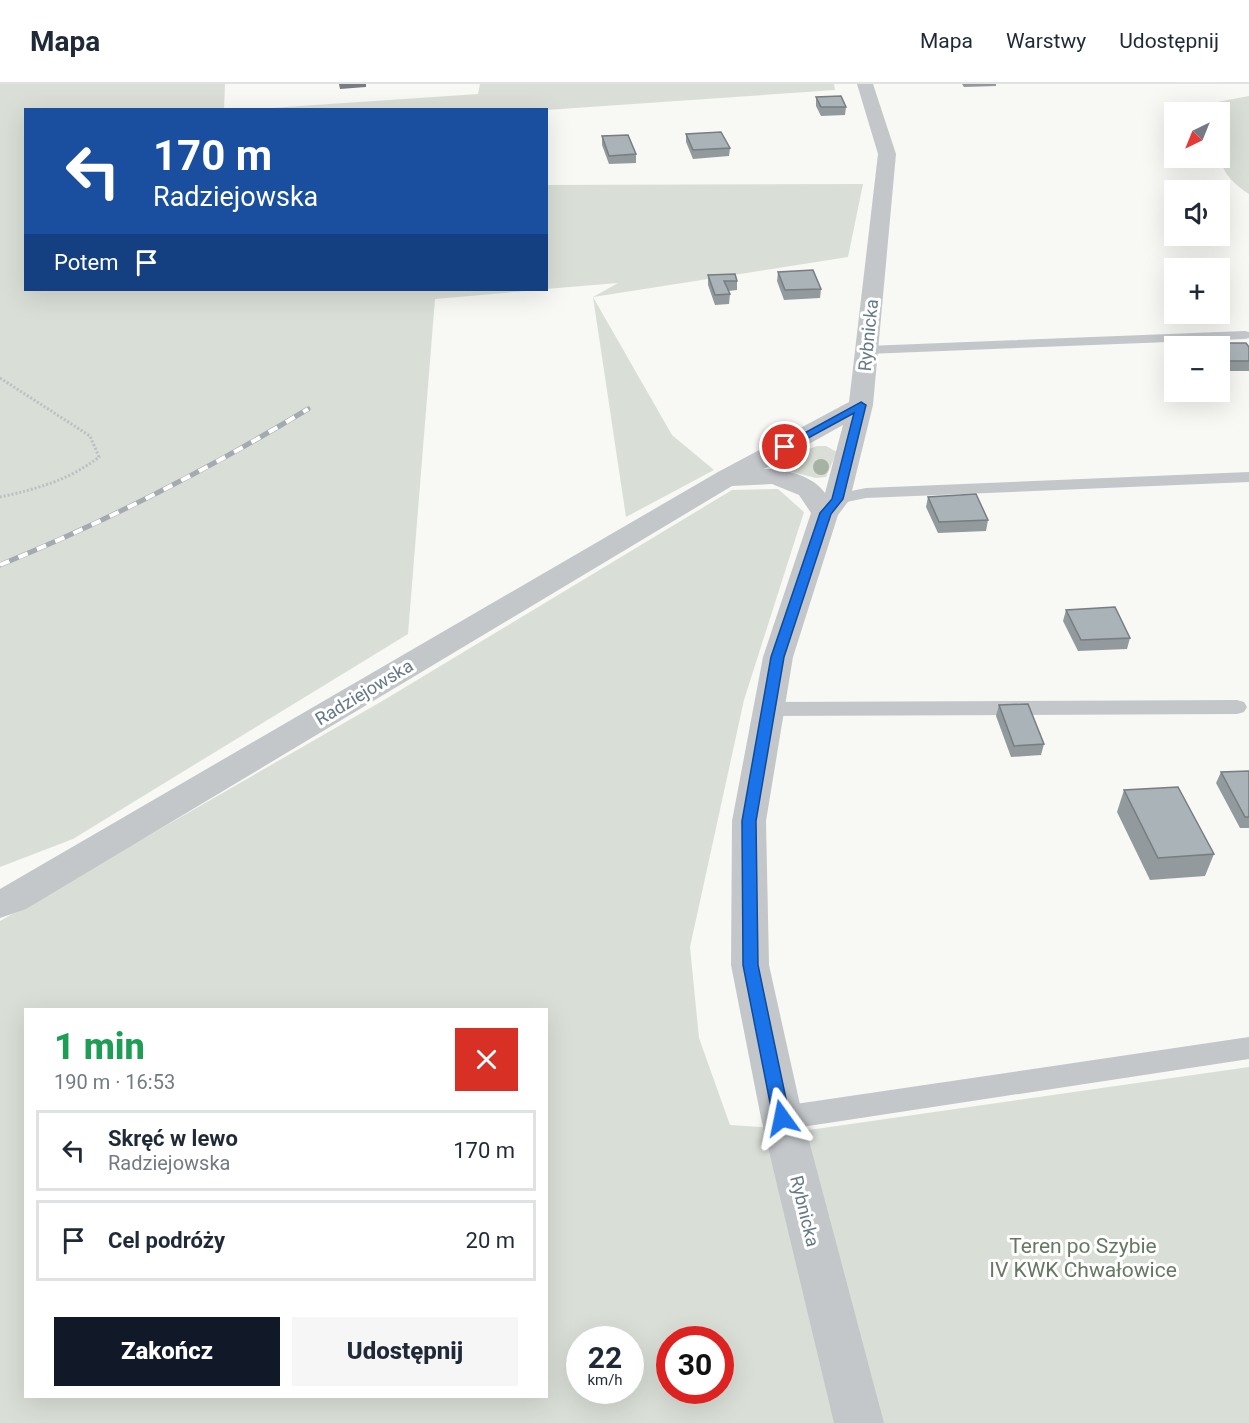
<!DOCTYPE html>
<html lang="pl">
<head>
<meta charset="utf-8">
<style>
  :root { --surface:#fff; --page:#f6f6f7; --text:#1f2937; --muted:#747a83; --line:#e0e1e3; --accent:#111827 }
  body { margin:0; font-family:Roboto,sans-serif; background:var(--page); color:var(--text); height:100vh; display:flex; flex-direction:column; font-size:22px; white-space:nowrap }
  * { box-sizing:border-box; margin:0 }
  p { font-size:20px; color:var(--muted) }
  .icon { flex:none; width:33px; height:33px; fill:none; stroke:currentColor; stroke-width:2; stroke-linecap:round; stroke-linejoin:round }
  .map { position:relative; flex:1; overflow:hidden }
  .details { position:absolute; left:24px; top:924px; width:524px; height:390px; display:flex; flex-direction:column; background:var(--surface); border-radius:0px; box-shadow:0 6px 24px #0002 }
  .details>* { flex:none }
  .guide { position:absolute; left:24px; top:24px; width:524px; height:183px; border-radius:0px; box-shadow:0 6px 24px #0002; background:#1a4fa0; color:#fff; overflow:hidden }
  .needle { width:39px; rotate:223deg }
  .buttons { position:absolute; left:1164px; top:18px; display:grid; gap:12px }
  .buttons a { display:grid; place-items:center; width:66px; height:66px; border-radius:0px; background:var(--surface); box-shadow:0 6px 24px #0002; font-size:30px }
  .speed { position:absolute; left:566px; top:1242px; display:flex; gap:12px; font-size:30px; font-weight:700; text-align:center }
  .speed>* { display:grid; place-content:center; width:78px; height:78px; border-radius:50%; background:var(--surface); box-shadow:0 6px 24px #0002; line-height:1 }
  .speed small { font-size:15px; font-weight:400 }
  .speed .limit { border:9px solid #d22; background:#fff; color:#111 }
  .pin { position:absolute; display:grid; place-items:center; width:51px; height:51px; color:#fff; margin:-26px; border:3px solid #fff; border-radius:50%; box-shadow:0 2px 6px #0007 }
  .me { position:absolute; width:66px; margin:-33px; rotate:348deg; stroke-linejoin:round; filter:drop-shadow(0 0 4px #0008) }
  .turn { display:flex; align-items:center; gap:21px; height:126px; padding:0 30px; font-size:27px }
  .turn .icon { width:78px; height:78px; stroke-width:2.5 }
  .turn b { display:block; font-size:42px; line-height:51px }
  .then { display:flex; align-items:center; height:57px; padding:0 30px; background:#0003; gap:12px; font-size:22px }
  .round { display:grid; place-items:center; flex:none; width:63px; height:63px; border-radius:0px; background:var(--page) }
  .head { display:flex; align-items:center; justify-content:space-between; height:102px; padding:0 30px }
  h1 { font-size:36px; font-weight:800; line-height:45px; color:#1e9e55 }
  .action { display:flex; gap:12px; margin-top:auto; padding:12px 30px }
  .action a { flex:1; height:69px; border-radius:0px; background:var(--accent); color:#fff; font-size:24px; font-weight:800; line-height:69px; text-align:center }
  .action a+a { background:var(--page); color:var(--text) }
  ul { padding:0; list-style:none }
  li { display:flex; align-items:center; gap:18px; height:81px; margin:0 12px 9px; padding:0 18px; border:3px solid var(--line); border-radius:0px }
  li div { flex:1 }
  li b { display:block; font-size:22px }
  li em { font-style:normal }
  header { display:flex; align-items:center; gap:36px; box-sizing:border-box; height:84px; padding:0 30px; background:var(--surface); border-bottom:2px solid var(--line) }
  header strong { font-size:28px }
  nav { display:flex; gap:33px; margin-inline-start:auto; font-size:21px }
  .map>svg:first-child { display:block }
  .green { fill:#d9dfd6; fill-rule:evenodd }
  .lines { fill:none; stroke-linecap:round; stroke-linejoin:round }
  .path { stroke:#bdbfc2; stroke-width:3; stroke-dasharray:2 2; stroke-linecap:butt }
  .service { fill:#c3c7ca; fill-rule:evenodd }
  .minor { fill:#c3c7ca; fill-rule:evenodd }
  .rail-casing { stroke:#a4aab0; stroke-width:5 }
  .rail { stroke:#fff; stroke-width:4; stroke-dasharray:10; stroke-linecap:butt }
  .tree { fill:#a8b2a4 }
  .wall { fill:#929a9e }
  .shaded-wall { fill:#777d81 }
  .building { fill:#aab3b8; stroke:#777d81; stroke-width:1.5 }
  .route { fill:#1a73e8; stroke:#114b97; stroke-width:1.5 }
  .labels { text-anchor:middle; dominant-baseline:central; stroke-width:6; stroke-linejoin:round; paint-order:stroke }
  .street-label { font-size:18px; fill:#677886; stroke:#fff }
  .near-park-label { font-size:21px; fill:#667862; stroke:#fff }
</style>
</head>
<body>
<header>
<strong>Mapa</strong>
<nav><a>Mapa</a><a>Warstwy</a><a>Udostępnij</a></nav>
</header>
<div class="map">
<svg width="1249" height="1339" viewBox="0 0 1249 1339">
  <rect width="100%" height="100%" fill="#f8f8f5"/>
  <path class="green" d="M0,0H225L224,25L26,26V206H537L435,215L408,550L73,755L0,783Z
    M480,0H834L835,6L546,26L256,25L478,10Z
    M1249,12V110C1212,86 1220,68 1220,28H1211L1217,18Z
    M863,100L848,173L593,213L672,351L714,386L626,433L593,213L618,199L546,205V101Z
    M817,362H826L837,368L826,393L816,394L776,384C783,372 804,367 817,362Z
    M778,405L804,428L744,616L690,863L699,954L730,1041L809,1046L1249,983V1339H0V837L384,616L732,406ZM26,926H546V1312H26ZM579,1256H630V1306H579ZM669,1256H720V1306H669Z"/>
  <g class="lines">
    <path class="path" d="M0,294L90,352L99,373C69,396 37,405 0,413"/>
    <path class="service" d="M1245,247L1249,248V254L1245,255L867,270L860,266L867,262Z
      M1249,388V398L866,414L837,420L831,419L828,415L831,411L866,404Z
      M1237,616L1244,618L1247,623L1244,628L1237,630L768,632L761,630L758,625L761,620L768,618Z
      M1249,953V975L782,1046L773,1042L769,1034L773,1026L782,1022Z"/>
    <path class="minor" d="M857,0H873L896,70L873,321L850,415L838,431L793,573L766,737L769,881L803,1034L884,1339H834L761,1034L731,881L732,737L763,573L811,429L799,411L772,400L732,402L26,825L0,834V805L718,388L849,318L878,70ZM843,341L825,409C814,392 784,384 764,385Z"/>
    <g class="rail-casing">
      <path id="rail" d="M0,481C107,437 209,385 308,325"/>
    </g>
    <use href="#rail" class="rail"/>
  </g>
  <circle class="tree" cx="821" cy="383" r="8"/>
  <path class="wall" d="M962,0H996V2L964,3Z
    M816,13L846,23L845,31L821,32L816,22Z
    M686,50L730,64L729,72L693,75L686,58Z
    M602,52L636,70V79L609,80L602,61Z
    M778,188L821,205L820,214L784,216L777,197Z
    M708,191L737,197V206L728,207L730,210L729,220L715,221L708,201Z
    M1211,259L1249,263V287H1220V262H1210Z
    M928,413L988,436L986,447L938,449L926,423Z
    M1066,526L1130,554L1127,565L1078,567L1063,537Z
    M999,621L1044,660L1041,671L1011,673L996,632Z
    M1249,687V744H1240L1216,699L1221,688Z
    M1124,706L1214,770L1205,792L1150,796L1117,728Z"/>
  <path class="shaded-wall" d="M339,0H366V3L340,5Z"/>
  <path class="building" d="M841,12L846,23H821L816,13Z
    M721,48L730,64L693,66L686,50Z
    M628,51L636,70L609,72L602,52Z
    M813,186L821,205L785,206L778,188Z
    M735,190L737,197H724L730,210L715,211L708,191Z
    M1211,259H1246L1249,263V277H1222L1220,272V262H1213Z
    M976,410L988,436L939,438L928,413Z
    M1115,523L1130,554L1081,556L1066,526Z
    M1028,620L1044,660L1014,662L999,621Z
    M1249,687V733H1245L1221,688Z
    M1178,703L1214,770L1158,774L1124,706Z"/>
  <path class="route" d="M861,318L866,321L843,415L831,430L784,573L756,737L758,881L790,1034L788,1039L782,1041L776,1039L773,1034L743,881L742,737L771,573L820,429L832,415L854,329L788,365H781L779,363Z"/>
  <g class="labels">
    <g class="street-label">
      <text transform="translate(868 251) rotate(-84)">Rybnicka</text>
      <text transform="translate(364 608) rotate(-31)">Radziejowska</text>
      <text transform="translate(805 1127) rotate(76)">Rybnicka</text>
    </g>
    <g class="near-park-label">
      <text x="1083" y="1162">Teren po Szybie<tspan x="1083" dy="24">IV KWK Chwałowice</tspan></text>
    </g>
  </g>
</svg>
<div class="buttons">
<a><svg class="needle" viewBox="-14 -14 28 28"><path d="M0-13l5 13h-10z" fill="#e53935"/><path d="M0 13l5-13h-10z" fill="#747a83"/></svg></a>
<a><svg class="icon" aria-label="sound" viewBox="0 0 24 24"><path d="M4 9h4l5-4v14l-5-4H4zM17 9q2 3 0 6"/></svg></a>
<a>+</a>
<a>−</a>
</div>
<div class="speed"><div>22<small>km/h</small></div><div class="limit">30</div></div>
<div class="pin" style="left:785px;top:363px;background:#d93025"><svg class="icon" aria-label="arrive" viewBox="0 0 24 24"><path d="M6 21V4h12l-3 4 3 4H6"/></svg></div>
<svg class="me" style="left:782px;top:1034px" viewBox="-20 -20 40 40"><path d="M0-17L14 15 0 8-14 15z" fill="#1a73e8" stroke="#fff" stroke-width="4"/></svg>
<div class="guide">
<div class="turn"><svg class="icon" aria-label="left" viewBox="0 0 24 24"><path d="M17 20v-9H6M10 6l-5 5 5 5"/></svg><div><b>170 m</b>Radziejowska</div></div>
<div class="then">Potem<svg class="icon" aria-label="arrive" viewBox="0 0 24 24"><path d="M6 21V4h12l-3 4 3 4H6"/></svg></div>
</div>
<section class="details">
<div class="head"><div><h1>1 min</h1><p>190 m · 16:53</p></div><a class="round" style="background:#d93025;color:#fff"><svg class="icon" aria-label="close" viewBox="0 0 24 24"><path d="M6 6l12 12M18 6L6 18"/></svg></a></div>
<ul>
<li><svg class="icon" aria-label="left" viewBox="0 0 24 24"><path d="M17 20v-9H6M10 6l-5 5 5 5"/></svg><div><b>Skręć w lewo</b><p>Radziejowska</p></div><em>170 m</em></li>
<li><svg class="icon" aria-label="arrive" viewBox="0 0 24 24"><path d="M6 21V4h12l-3 4 3 4H6"/></svg><div><b>Cel podróży</b></div><em>20 m</em></li>
</ul>
<div class="action"><a>Zakończ</a><a>Udostępnij</a></div>
</section>
</div>
</body>
</html>
